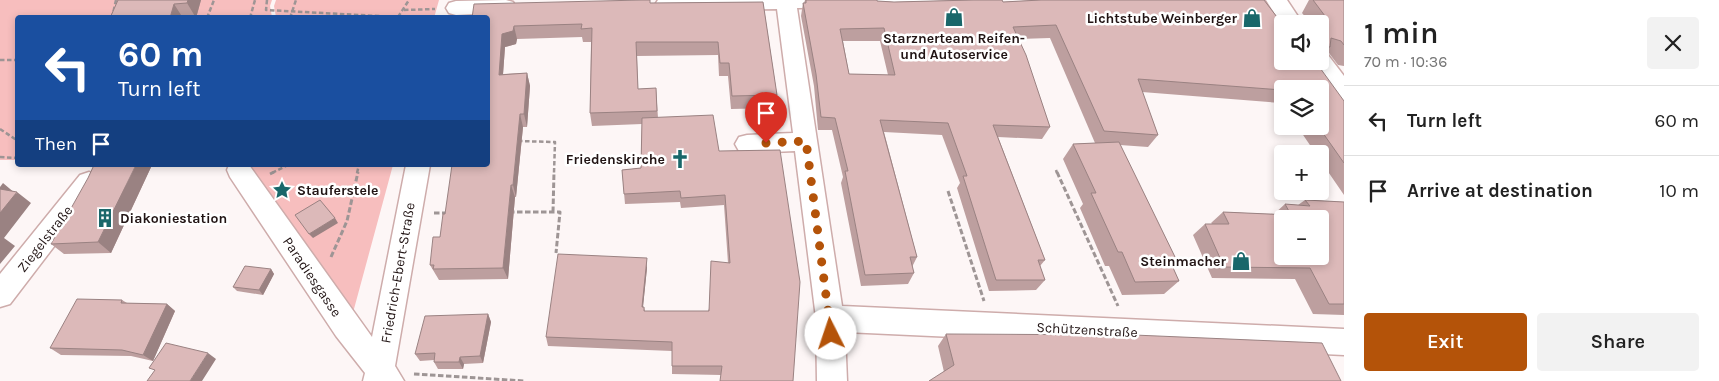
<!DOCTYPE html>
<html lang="en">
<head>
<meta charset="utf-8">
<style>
  :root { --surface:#fff; --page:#f2f2f2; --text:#222; --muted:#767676; --line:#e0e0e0; --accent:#b45309 }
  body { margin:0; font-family:Karla,sans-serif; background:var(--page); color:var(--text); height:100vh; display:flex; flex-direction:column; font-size:19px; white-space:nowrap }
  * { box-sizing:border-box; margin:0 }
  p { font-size:16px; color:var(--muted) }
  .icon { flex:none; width:28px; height:28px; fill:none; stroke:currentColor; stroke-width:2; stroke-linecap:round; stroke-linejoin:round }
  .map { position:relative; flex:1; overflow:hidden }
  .drawer { display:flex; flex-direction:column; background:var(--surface); width:375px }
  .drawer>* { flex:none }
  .guide { position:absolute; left:15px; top:15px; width:475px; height:152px; border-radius:5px; box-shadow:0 2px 8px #0003; background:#1a4fa0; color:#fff; overflow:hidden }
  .fabs { position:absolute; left:1274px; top:15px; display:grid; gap:10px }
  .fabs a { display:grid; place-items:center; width:55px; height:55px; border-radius:5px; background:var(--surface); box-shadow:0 2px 8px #0003; font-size:25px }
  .pin { position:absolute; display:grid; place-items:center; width:42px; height:42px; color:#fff; margin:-51px -21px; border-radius:50% 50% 50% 0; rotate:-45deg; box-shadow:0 0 5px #0007 }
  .pin .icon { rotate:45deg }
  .me { position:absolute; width:55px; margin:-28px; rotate:356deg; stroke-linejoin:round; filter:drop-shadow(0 0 4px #0008) }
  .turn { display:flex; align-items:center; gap:18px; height:105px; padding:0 20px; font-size:22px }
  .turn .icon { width:65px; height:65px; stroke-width:2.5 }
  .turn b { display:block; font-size:35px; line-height:42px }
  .then { display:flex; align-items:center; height:48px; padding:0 20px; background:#0003; gap:10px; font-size:19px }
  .round { display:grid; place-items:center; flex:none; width:52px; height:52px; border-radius:5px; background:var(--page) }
  .overview { display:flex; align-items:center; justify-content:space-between; height:85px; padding:0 20px }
  h1 { font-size:30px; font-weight:600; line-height:38px }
  .cta { display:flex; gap:10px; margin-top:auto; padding:10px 20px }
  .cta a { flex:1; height:58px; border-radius:5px; background:var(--accent); color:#fff; font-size:20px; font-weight:600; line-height:58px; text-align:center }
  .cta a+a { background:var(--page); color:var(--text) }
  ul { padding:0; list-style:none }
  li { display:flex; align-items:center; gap:15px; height:70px; padding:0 20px; border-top:1px solid var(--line) }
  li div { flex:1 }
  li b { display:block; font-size:19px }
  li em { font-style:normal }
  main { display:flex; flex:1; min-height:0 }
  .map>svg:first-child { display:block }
  .green { fill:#f7bebe }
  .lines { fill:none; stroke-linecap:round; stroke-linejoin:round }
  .minor-casing { stroke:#ceacab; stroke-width:3 }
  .path-far1 { stroke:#9e9595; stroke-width:2.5; stroke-dasharray:4.5 2.5; stroke-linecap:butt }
  .path { stroke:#9e9595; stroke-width:3; stroke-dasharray:5.5 2.5; stroke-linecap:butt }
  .minor { fill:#fff; fill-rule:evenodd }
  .wall { fill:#bd9f9f; fill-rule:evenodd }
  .shaded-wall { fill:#9a8282 }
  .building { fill:#dcb9b9; stroke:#9a8282; fill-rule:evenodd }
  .route { stroke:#b45309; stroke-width:9; stroke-dasharray:0 16.2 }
  .labels { text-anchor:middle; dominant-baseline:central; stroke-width:5; stroke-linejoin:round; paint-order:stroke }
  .poi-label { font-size:14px; font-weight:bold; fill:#211414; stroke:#fff; text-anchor:end }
  .street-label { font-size:14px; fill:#211414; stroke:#fff }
</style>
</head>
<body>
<main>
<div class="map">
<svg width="1344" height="381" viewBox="0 0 1344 381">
  <rect width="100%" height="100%" fill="#fdf6f6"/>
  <path class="green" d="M0,0H272L270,6L272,17L18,18L17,160H0Z
    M276,0H439L434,18L276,17L274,6Z
    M243,165H393L351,320Z"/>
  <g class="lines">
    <g class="minor-casing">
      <path id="minor" d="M506,0L513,2L516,7L513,12L456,15L449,13L446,8L449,3L456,1Z
        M658,0H955L952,5L945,7L797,8L842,306L1344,329V355L845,332L847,381H817L816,318L795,151L747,153L739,151L735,144L739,137L747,135L793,133L777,9L666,10L659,8L656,3Z
        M1266,0H1287L1303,24L1282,25Z
        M1320,52L1328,55L1344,76V101L1336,99L1310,61H1320Z
        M229,165H249L372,337L406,165H430L395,366L404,381H363L365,373L336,336L230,177L227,170Z
        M89,172L98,175L101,182L98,189L10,304L0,307V274L80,175Z"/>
    </g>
    <path class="path-far1" d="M267,0L266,10L398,17
      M404,10L435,9
      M398,17L409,0
      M112,18L116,0
      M207,18L214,0
      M250,18L255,0
      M290,18L296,0
      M0,60H18
      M0,129L18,141
      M518,141L555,142L554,173
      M0,157L18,158
      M1056,170L1057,173
      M272,173L288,165
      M357,173L359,165"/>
    <path class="path" d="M1057,172L1118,306
      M270,174L274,172
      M948,191L984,301
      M509,212H560L556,253
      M553,212L554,172
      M434,213H448
      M331,257L347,221L358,172
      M414,374L525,381"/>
    <use href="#minor" class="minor"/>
  </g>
  <path class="wall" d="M118,0H201L196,18H110Z
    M805,0H877V1L894,2L963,0H1002L1003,2L1034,0H1264L1280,21L1308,20L1302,13L1309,0H1344V66L1338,65L1329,53L1325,52L1320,57V24H1282L1344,101V195L1320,160V154H1316L1297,126H1320V89H1282V105L1281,103L1142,92L1158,135L1148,147L1120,145L1177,261L1172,266L1179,281L1164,294L1122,295L1109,266H1105L1080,208L1083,204L1063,159L1073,144L1099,143H1095L1050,38L1019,39L1050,127L1042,139L998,137L1045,260L1040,266L1045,280L1036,290L989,291L957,188L960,183L942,135L884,132L917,257L912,267L914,273L908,284L861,286L841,183L843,177L832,130H818L814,86L801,16L803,3H804ZM843,41H880L888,75L849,74Z
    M763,2L777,95L775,108L731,109L728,76H719L718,55L637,56L638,89L656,88L658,118L719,151L780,150L721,375L672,374V351L548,346L546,337L647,268L643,307H644L645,311H708L728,263L724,205L681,208L680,202L625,204L622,170L641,168L642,124L592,126L590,113L591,42H583L582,37L517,39L516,44L505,47L503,74L527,73L530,86L527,127H523L516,197H515L508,279L439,280L430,265L440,237L445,214L488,165V18L650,3Z
    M152,165L111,253L64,254L51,244Z
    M1305,200L1344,202V315L1313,314L1295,279L1212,278L1193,235L1205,224H1212L1211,223L1223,212L1274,214L1285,204L1298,205Z
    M271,269L274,274L263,295L237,291L233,287Z
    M122,300L127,303L167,304L175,311L153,361L131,356L61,355L50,348Z
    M488,314L491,322L483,363L464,364L463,369H438L434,362V360L420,361L415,354Z
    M946,334L1341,381L944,372L938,346Z"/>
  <path class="shaded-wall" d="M188,0H201L196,18L187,3Z
    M174,4L183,18H170Z
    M514,26L517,39L516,44L505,47L502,88L499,75L502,34Z
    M527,73L530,86L527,127L524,114Z
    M520,114L523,127L516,197L513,185Z
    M136,165H152L111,253L98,242Z
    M3,183L16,194L17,192L31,203L4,238L15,246L0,264V187Z
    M511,185L515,197L508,279L503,268Z
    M335,218L338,223L313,238L309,234Z
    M647,258V268L642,316V307Z
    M271,269L274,274L263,295L259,290Z
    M167,304L175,311L153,361L143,355Z
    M488,314L491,322L483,363L480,356Z
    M208,353L216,359L202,381H190Z
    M460,357L464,364L463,369L459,362Z"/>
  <path class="building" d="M118,0H188L187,3L174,4L170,18H110Z
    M642,0H650V3L763,2L777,95L732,96L729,63H720L718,42H636L638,89L656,88L657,111L590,113L592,28L581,29L582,24L514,26L513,31L502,34L499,75L527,73L524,114H520L513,185H511L503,268L433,269L434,265H430L433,237H440L443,214H445L452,165H488V18H472L474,4Z
    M806,0H877V1L894,2L973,0H1002L1003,2L1041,0H1264L1280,21L1328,20L1313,0H1344V45L1341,41L1331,38L1330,47H1321L1322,51H1320V24H1282V61H1315L1344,101V163L1318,126H1320V89H1282V90L1138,79L1158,135L1104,131L1056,25L1013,27L1026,55L1050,127L993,125L1045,260H1038L1045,280H996L963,176H967L948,123L880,120L917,257H910L914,273L865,275L845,171H848L835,118L821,117L816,74L803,3H806ZM884,28L895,75L849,74L840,29Z
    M713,115L719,151L780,150L800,282L793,381H720L722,366H672V342L546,337L558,254L647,258L642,307H644V311H709L711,261L730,263L725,195L681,198L680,191L624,194L622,170L641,168L642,118Z
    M1119,142L1177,261H1170L1179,281L1135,282L1122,252H1118L1091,193H1096L1073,144Z
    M94,165H136L98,242L51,244L88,178Z
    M0,189L17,192L0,213Z
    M320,200L335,218L309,234L295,215Z
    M1305,200L1344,202V304H1329L1310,268L1224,267L1205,224H1229L1223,212L1291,215L1285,204L1310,206ZM1282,219H1320V256H1282Z
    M245,266L271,269L259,290L233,287Z
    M77,299L122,300L121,303L167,304L143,355L122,350L50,348Z
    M488,314L480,356L460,357L459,362H434L435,353L415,354L425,316Z
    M946,334L1134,335L1322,343L1341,381H929L954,365Z
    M166,343L208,353L190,381H147L155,370L149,368Z"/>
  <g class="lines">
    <path class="route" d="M766,143L806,141L831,334"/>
  </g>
  <defs>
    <g id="shop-bare" transform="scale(1.5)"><path d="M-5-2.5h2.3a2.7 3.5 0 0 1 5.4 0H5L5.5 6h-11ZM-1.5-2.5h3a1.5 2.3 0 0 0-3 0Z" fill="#19676a" stroke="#fff" stroke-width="2.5" paint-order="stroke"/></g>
    <g id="church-bare" transform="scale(1.5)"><path d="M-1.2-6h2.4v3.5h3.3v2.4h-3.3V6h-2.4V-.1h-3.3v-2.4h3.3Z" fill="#19676a" stroke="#fff" stroke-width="2.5" paint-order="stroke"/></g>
    <g id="sight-bare" transform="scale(1.5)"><path d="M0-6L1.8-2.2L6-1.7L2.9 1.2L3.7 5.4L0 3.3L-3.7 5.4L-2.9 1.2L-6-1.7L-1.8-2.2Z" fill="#19676a" stroke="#fff" stroke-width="2.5" paint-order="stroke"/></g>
    <g id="building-bare" transform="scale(1.5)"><path d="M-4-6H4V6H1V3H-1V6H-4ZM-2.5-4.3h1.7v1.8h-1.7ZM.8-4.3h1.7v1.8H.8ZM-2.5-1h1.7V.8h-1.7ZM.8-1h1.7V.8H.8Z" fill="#19676a" stroke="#fff" stroke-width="2.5" paint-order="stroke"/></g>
  </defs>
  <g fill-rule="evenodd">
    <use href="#shop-bare" x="954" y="17"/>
    <use href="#shop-bare" x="1252" y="18"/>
    <use href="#church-bare" x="680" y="159"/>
    <use href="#sight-bare" x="282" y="190"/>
    <use href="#building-bare" x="105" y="218"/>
    <use href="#shop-bare" x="1241" y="261"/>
  </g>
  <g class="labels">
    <g class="poi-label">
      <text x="1237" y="18">Lichtstube Weinberger</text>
      <text x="954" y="38" text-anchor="middle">Starznerteam Reifen-<tspan x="954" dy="16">und Autoservice</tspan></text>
      <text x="665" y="159">Friedenskirche</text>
      <text x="297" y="190" text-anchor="start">Stauferstele</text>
      <text x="120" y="218" text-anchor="start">Diakoniestation</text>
      <text x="1226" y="261">Steinmacher</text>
    </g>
    <g class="street-label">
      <text transform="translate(45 239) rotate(-52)">Ziegelstraße</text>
      <text transform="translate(398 273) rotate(-80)">Friedrich-Ebert-Straße</text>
      <text transform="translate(312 277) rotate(56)">Paradiesgasse</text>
      <text transform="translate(1087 330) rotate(3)">Schützenstraße</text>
    </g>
  </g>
</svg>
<div class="fabs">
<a><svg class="icon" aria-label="sound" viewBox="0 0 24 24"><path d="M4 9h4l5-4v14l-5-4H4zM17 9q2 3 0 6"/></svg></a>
<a><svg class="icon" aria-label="layers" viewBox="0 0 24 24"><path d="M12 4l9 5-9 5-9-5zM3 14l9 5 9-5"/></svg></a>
<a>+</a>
<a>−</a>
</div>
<div class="pin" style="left:766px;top:143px;background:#d93025"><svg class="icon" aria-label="arrive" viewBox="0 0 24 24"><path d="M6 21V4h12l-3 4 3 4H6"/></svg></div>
<svg class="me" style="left:831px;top:334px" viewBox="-20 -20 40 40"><circle r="19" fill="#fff"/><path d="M0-13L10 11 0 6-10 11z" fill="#b45309"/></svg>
<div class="guide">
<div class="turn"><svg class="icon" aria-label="left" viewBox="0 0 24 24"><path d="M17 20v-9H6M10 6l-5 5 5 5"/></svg><div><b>60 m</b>Turn left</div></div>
<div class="then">Then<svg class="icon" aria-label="arrive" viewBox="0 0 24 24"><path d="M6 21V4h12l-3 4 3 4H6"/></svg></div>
</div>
</div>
<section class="drawer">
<div class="overview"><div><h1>1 min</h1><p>70 m · 10:36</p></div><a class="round"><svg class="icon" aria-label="close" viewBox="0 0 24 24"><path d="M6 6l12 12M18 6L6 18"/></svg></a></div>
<ul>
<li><svg class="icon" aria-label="left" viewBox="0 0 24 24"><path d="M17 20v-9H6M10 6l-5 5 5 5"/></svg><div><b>Turn left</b></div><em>60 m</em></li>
<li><svg class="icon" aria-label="arrive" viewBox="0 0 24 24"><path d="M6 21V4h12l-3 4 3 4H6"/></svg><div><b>Arrive at destination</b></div><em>10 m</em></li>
</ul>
<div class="cta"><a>Exit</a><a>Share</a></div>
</section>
</main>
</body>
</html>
